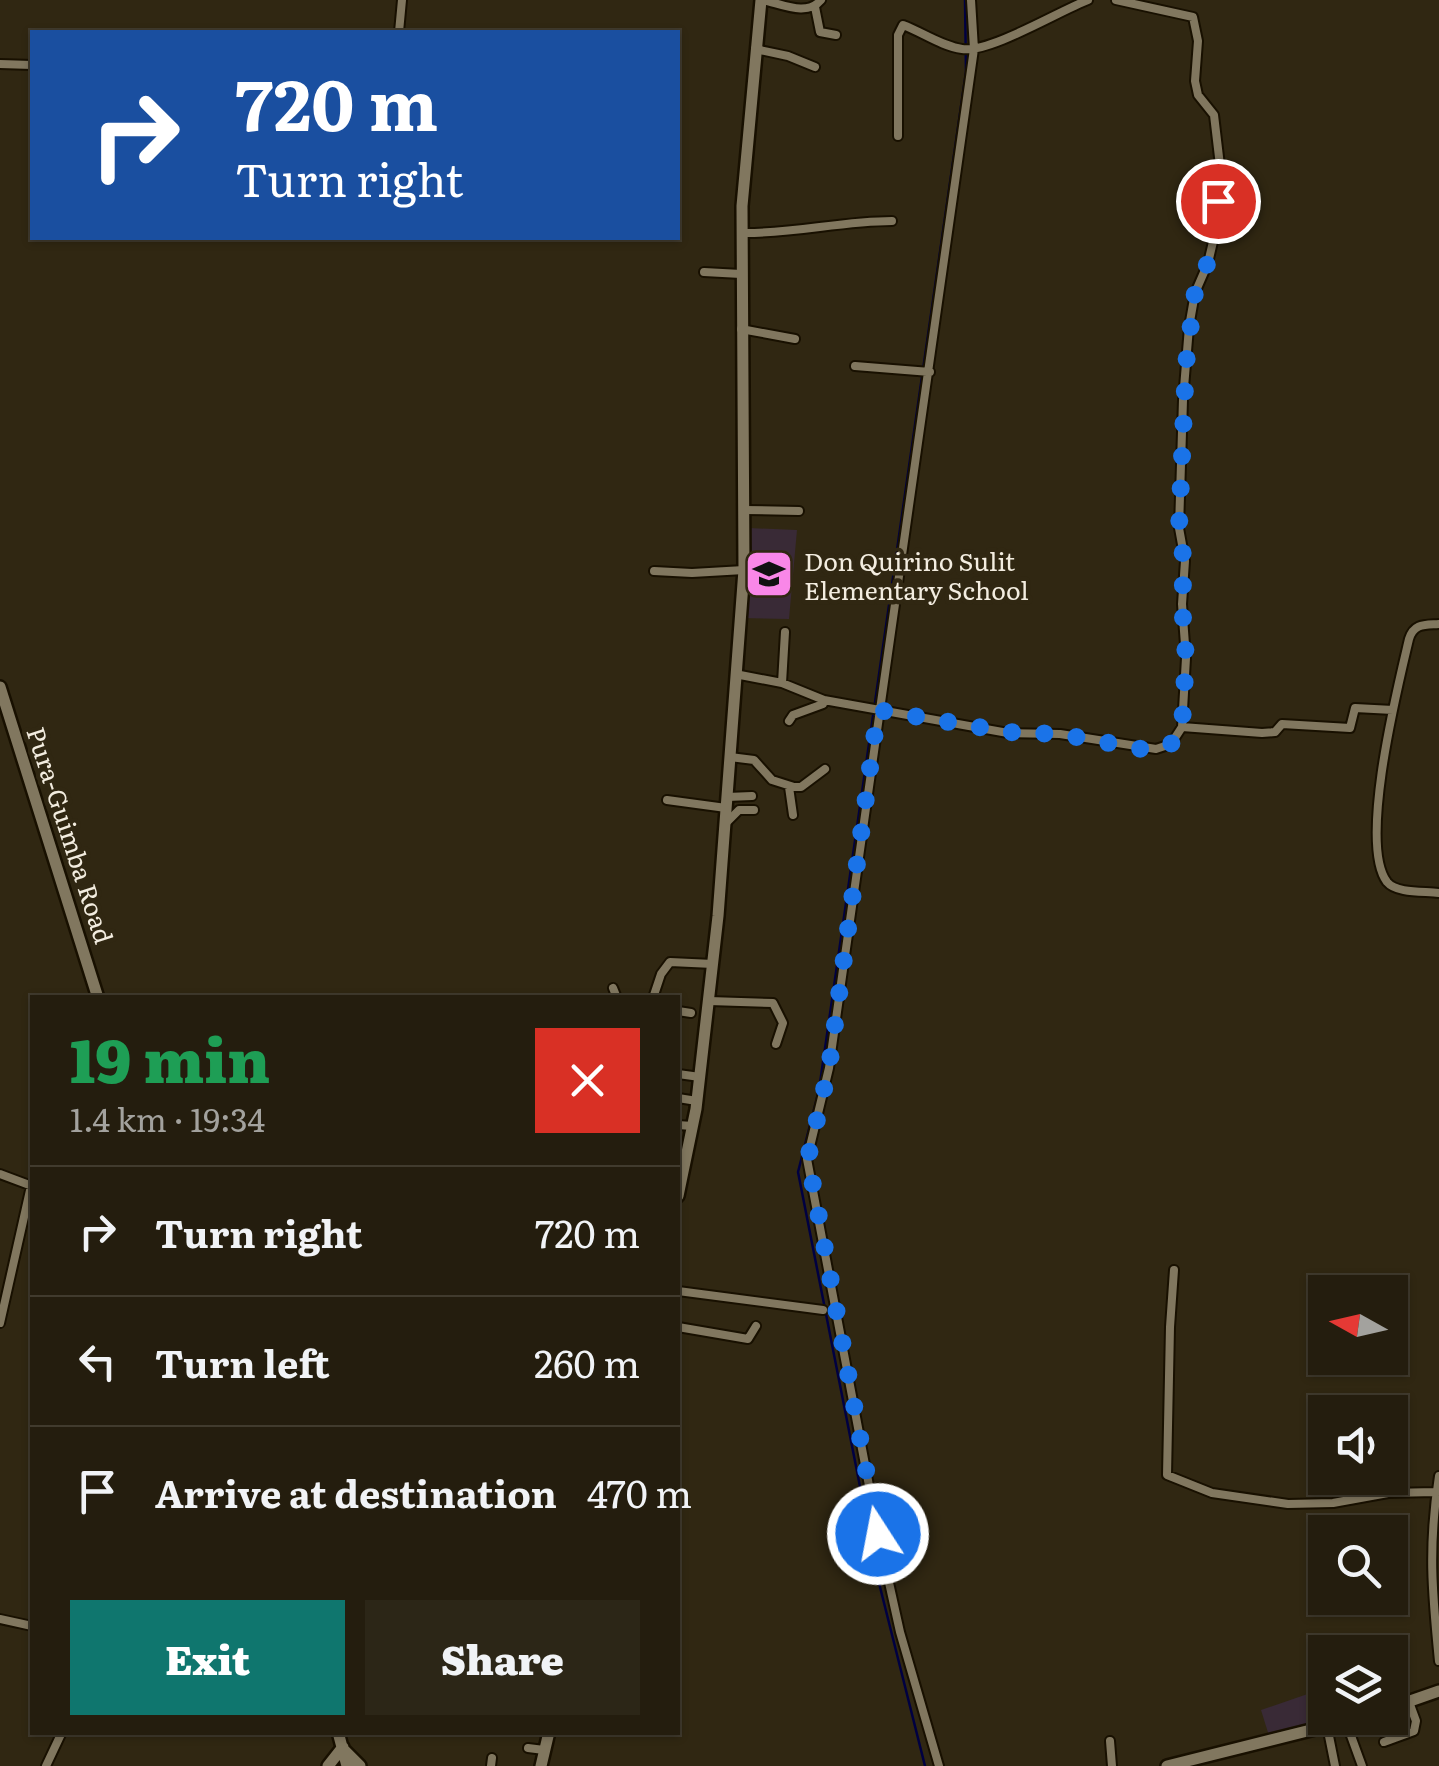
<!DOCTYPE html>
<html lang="en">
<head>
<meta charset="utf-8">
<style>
  :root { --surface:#241d0e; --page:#2c2617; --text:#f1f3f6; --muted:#a3a29e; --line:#413b2e; --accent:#0f766e }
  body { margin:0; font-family:Literata,serif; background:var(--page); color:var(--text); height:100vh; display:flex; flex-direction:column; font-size:38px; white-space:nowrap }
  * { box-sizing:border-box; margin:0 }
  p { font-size:32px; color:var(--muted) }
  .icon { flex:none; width:55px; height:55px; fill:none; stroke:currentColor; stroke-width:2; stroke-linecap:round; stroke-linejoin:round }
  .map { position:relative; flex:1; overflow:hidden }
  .panel { position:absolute; left:30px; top:995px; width:650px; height:740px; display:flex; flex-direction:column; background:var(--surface); border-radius:0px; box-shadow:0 2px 8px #0004,0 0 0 2px var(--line) }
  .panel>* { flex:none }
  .guide { position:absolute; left:30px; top:30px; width:650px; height:210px; border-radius:0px; box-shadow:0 2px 8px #0004,0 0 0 2px var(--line); background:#1a4fa0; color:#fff; overflow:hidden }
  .needle { width:65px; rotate:278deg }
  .buttons { position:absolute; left:1308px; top:1275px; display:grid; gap:20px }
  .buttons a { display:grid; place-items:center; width:100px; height:100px; border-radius:0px; background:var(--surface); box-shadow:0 2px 8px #0004,0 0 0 2px var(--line); font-size:50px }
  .pin { position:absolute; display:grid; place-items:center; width:85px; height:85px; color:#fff; margin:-42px; border:5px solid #fff; border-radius:50%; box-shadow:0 2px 10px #0007 }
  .me { position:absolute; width:110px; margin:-55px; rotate:349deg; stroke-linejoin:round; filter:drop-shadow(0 0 8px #0008) }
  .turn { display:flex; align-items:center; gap:35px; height:210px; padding:0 40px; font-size:45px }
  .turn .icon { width:130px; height:130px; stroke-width:2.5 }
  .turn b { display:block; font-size:70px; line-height:85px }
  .round { display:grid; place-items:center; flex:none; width:105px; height:105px; border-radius:0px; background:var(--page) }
  .headline { display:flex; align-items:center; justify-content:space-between; height:170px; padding:0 40px }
  h1 { font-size:60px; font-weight:800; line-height:75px; color:#1e9e55 }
  .action { display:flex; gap:20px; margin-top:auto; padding:20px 40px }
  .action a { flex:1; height:115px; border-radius:0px; background:var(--accent); color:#fff; font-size:40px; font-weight:800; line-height:115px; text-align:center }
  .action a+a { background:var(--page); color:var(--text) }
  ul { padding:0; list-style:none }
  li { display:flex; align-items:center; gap:30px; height:130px; padding:0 40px; border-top:2px solid var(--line) }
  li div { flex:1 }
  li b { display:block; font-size:38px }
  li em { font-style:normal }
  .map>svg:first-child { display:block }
  .education { fill:#392a36 }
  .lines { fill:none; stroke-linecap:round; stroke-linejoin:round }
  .stream { stroke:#000041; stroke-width:2.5 }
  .street-casing { stroke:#181000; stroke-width:12 }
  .secondary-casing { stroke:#181000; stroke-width:16 }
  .street { stroke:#81775f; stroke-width:8 }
  .secondary { stroke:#81775f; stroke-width:11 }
  .route { stroke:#1a73e8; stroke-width:18; stroke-dasharray:0 32.4 }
  .labels { text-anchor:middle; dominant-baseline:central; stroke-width:9; stroke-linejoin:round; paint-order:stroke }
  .poi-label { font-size:25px; fill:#f3ede0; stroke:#302712; text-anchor:start }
  .street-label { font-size:25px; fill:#f3ede0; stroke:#302712 }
</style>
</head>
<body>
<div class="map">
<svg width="1439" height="1766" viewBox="0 0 1439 1766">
  <rect width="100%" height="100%" fill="#302712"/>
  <path class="education" d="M748,528L797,530L789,619L742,618Z
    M1325,1688V1718L1338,1720L1270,1739L1261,1710Z"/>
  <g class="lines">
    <path class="stream" d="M925,1766L879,1583L798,1172L819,1090L966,72L965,0"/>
    <g class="street-casing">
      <path id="street" d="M763,0C782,4 807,17 821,0
        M815,7L820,32L836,35
        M399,32L402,0
        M755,49L788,56L815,67
        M0,64L32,65
        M898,136V35L903,25C922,32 941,46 962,49C990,53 1059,11 1088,0
        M742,233C793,234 841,221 892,221
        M704,272L741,274
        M741,329L795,339
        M855,366L930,372
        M744,510L799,511
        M654,571L692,573L744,570
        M1439,624C1425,625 1414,623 1409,639C1398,686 1358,844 1387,882C1397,894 1425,891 1439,893
        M735,674L782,683L824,700L1008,733L1060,734L1156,749L1171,744L1182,727L1186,658L1182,604L1185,561L1179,528L1183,400L1189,327L1195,293L1208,263L1216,229L1221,174L1214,115L1198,95L1195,81L1198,41L1193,17L1116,0
        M782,683L785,632
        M789,721L793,715L823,704L824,700
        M1182,727L1262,733L1275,732L1282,724L1350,728L1355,708L1393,710
        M730,757L754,760L772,780L794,787H801L825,769
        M789,787L793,815
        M727,797L752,796
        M667,800L726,808
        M726,823L739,810H754
        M613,988L617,998
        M653,998L661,974L670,962L713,964
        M709,1001L773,1003L783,1023L776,1044
        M678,1011L691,1013
        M678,1074L700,1077
        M678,1098L697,1101
        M678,1125L692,1126
        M0,1174L32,1186
        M1174,1270L1170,1327L1167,1475L1212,1493L1288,1504L1333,1503L1388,1493L1436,1492
        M678,1291L823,1310
        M0,1323L31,1186
        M678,1327L748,1339L756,1326
        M1439,1476C1428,1546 1432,1591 1439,1661
        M0,1619L32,1626
        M1346,1722L1362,1766
        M1327,1726L1335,1766
        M1110,1741L1112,1766
        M1384,1742L1414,1731L1416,1721L1409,1702
        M528,1748L544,1750
        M46,1766L62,1732
        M491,1766L492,1758
        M939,1766L900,1632L878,1533L807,1159L829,1068L974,49L971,0"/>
    </g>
    <g class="secondary-casing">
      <path id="secondary" d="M0,687L98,998
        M678,1196L696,1109L718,916L744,570L742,206L761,0
        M1390,1708L1439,1691
        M338,1732L347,1766
        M345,1751L360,1766
        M328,1766L343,1747
        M541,1766L549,1732
        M1167,1766L1359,1718"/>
    </g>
    <use href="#street" class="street"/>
    <use href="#secondary" class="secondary"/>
  </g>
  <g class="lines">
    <path class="route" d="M878,1534L808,1158L829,1068L878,710L1008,732L1060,734L1142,749L1166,747L1175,741L1182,726L1186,658L1182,604L1184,562L1179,528L1186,364L1195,292L1208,262L1218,201"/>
  </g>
  <defs>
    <g id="school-square" transform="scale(2.5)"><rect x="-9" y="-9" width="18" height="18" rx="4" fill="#f987e8" stroke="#302712"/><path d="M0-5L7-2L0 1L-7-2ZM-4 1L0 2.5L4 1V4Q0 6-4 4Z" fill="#111"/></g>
  </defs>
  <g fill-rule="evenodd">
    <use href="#school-square" x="769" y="574"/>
  </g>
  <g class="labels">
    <g class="poi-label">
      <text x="804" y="560">Don Quirino Sulit<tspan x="804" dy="29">Elementary School</tspan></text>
    </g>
    <g class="street-label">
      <text transform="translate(71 835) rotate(72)">Pura-Guimba Road</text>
    </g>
  </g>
</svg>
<div class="buttons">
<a><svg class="needle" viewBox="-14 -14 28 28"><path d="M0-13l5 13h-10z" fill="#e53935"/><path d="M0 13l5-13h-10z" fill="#a3a29e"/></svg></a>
<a><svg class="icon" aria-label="sound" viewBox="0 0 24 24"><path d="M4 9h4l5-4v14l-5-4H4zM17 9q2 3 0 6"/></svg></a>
<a><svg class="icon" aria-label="search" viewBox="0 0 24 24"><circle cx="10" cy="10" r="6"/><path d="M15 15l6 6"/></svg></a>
<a><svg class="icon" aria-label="layers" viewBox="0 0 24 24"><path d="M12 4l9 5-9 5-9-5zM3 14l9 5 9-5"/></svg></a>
</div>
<div class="pin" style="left:1218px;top:201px;background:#d93025"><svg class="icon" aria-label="arrive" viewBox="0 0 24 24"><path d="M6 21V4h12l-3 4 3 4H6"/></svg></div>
<svg class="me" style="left:878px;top:1534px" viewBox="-20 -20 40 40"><circle r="17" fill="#1a73e8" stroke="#fff" stroke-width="3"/><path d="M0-11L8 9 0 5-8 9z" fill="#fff"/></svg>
<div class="guide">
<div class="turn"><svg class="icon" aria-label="right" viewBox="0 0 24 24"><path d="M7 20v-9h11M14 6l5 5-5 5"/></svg><div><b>720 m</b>Turn right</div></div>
</div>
<section class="panel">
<div class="headline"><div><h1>19 min</h1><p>1.4 km · 19:34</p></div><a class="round" style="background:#d93025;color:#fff"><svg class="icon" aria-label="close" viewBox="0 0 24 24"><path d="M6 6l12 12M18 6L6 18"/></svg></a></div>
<ul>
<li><svg class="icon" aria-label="right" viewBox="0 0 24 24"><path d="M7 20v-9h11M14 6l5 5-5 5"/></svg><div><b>Turn right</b></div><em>720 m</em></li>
<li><svg class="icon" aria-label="left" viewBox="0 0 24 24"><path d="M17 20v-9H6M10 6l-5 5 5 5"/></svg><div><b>Turn left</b></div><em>260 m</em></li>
<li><svg class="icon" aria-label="arrive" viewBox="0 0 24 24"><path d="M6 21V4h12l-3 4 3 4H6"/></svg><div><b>Arrive at destination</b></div><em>470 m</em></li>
</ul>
<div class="action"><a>Exit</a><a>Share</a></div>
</section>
</div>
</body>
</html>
